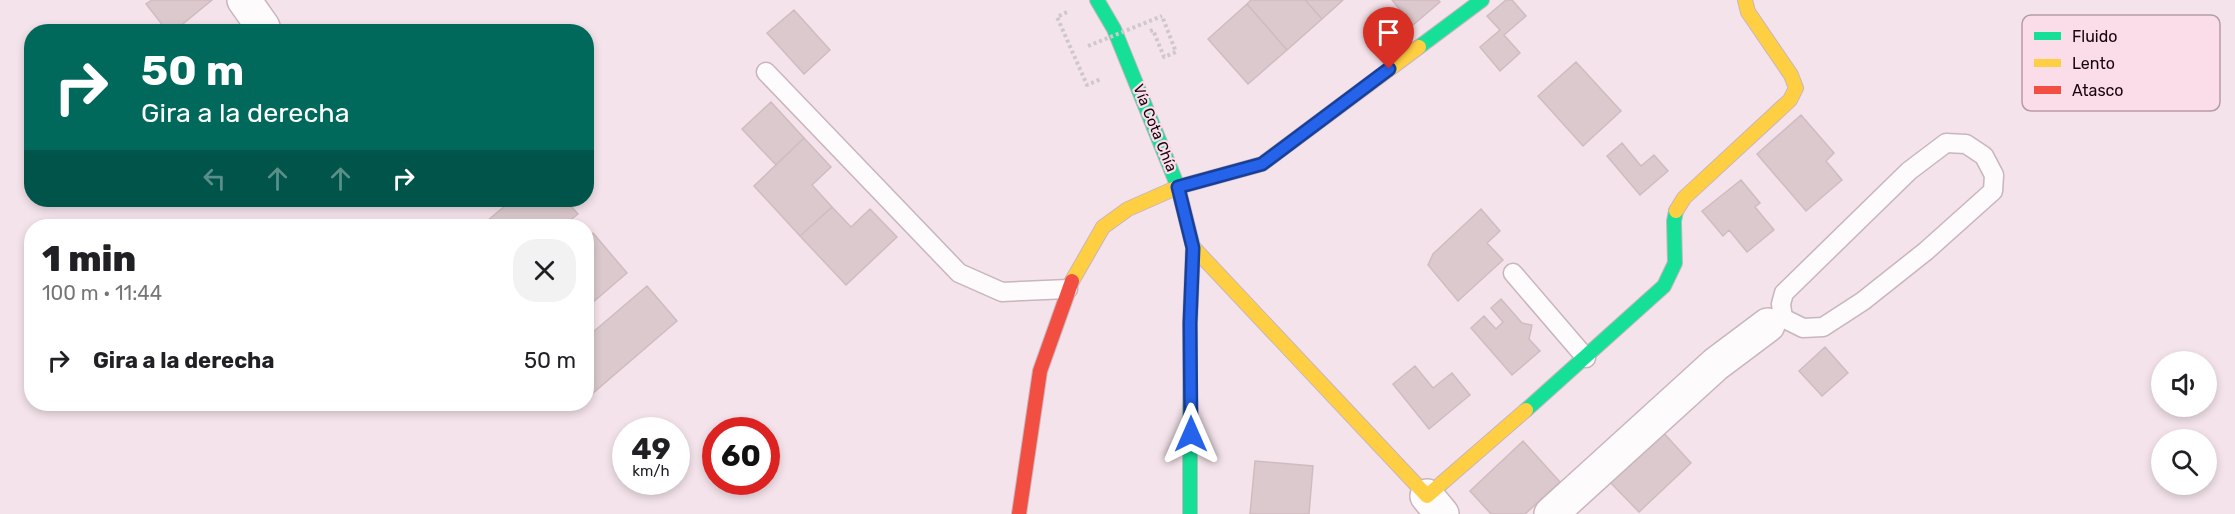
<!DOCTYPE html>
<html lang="es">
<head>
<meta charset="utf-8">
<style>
  :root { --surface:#fff; --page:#f2f2f2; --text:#202124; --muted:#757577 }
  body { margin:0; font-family:Rubik,sans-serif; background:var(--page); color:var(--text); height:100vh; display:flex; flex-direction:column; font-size:22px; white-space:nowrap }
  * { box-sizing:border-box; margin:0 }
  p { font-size:20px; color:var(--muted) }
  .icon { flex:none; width:33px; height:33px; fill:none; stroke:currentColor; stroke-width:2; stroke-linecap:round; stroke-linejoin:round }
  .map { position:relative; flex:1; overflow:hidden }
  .details { position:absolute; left:24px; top:219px; width:570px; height:192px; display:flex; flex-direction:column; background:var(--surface); border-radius:24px; box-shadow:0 3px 9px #0003 }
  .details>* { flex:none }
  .hud { position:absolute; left:24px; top:24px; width:570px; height:183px; border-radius:24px; box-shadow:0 3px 9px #0003; background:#00695c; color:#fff; overflow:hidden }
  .buttons { position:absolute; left:2151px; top:351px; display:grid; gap:12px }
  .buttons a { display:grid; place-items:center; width:66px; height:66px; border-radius:50%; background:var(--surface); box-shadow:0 3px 9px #0003; font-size:30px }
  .speed { position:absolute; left:612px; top:417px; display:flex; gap:12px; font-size:30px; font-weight:700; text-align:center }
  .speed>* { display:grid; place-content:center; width:78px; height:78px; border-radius:50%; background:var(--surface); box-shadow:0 3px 9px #0003; line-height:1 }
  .speed small { font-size:15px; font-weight:400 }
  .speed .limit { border:9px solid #d22; background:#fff; color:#111 }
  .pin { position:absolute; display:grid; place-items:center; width:51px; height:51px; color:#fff; margin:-62px -26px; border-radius:50% 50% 50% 0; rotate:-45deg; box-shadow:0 0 6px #0007 }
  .pin .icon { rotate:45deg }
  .me { position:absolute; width:66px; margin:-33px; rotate:0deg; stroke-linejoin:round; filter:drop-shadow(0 0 4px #0008) }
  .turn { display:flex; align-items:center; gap:21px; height:126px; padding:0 18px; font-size:27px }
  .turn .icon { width:78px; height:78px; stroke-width:2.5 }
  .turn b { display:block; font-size:42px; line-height:51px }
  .lanes { display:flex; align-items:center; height:57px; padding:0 18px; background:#0003; justify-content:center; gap:30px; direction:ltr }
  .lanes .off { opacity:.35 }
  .round { display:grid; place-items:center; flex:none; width:63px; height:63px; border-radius:24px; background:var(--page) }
  .summary { display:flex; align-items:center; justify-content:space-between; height:102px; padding:0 18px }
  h1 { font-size:36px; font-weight:800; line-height:45px }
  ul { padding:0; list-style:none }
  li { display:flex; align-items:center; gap:18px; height:78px; padding:0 18px }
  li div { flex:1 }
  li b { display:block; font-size:22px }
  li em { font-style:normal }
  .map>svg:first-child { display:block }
  .building { fill:#dbc9cd; stroke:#d0bbc0; stroke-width:1.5 }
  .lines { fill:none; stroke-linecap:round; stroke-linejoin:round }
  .lane-casing { stroke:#c9b5bd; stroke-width:21 }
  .street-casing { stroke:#c9b5bd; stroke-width:36 }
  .fast-casing { stroke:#c9b5bd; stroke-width:16 }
  .slow-casing { stroke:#c9b5bd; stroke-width:16 }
  .jam-casing { stroke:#c9b5bd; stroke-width:16 }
  .path { stroke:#cec8cb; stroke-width:4; stroke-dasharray:3 3; stroke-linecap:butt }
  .lane { stroke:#fdfbfc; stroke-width:18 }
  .street { stroke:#fdfbfc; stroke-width:33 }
  .fast { stroke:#16e098; stroke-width:14 }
  .slow { stroke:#ffcf43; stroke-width:14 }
  .jam { stroke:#f24e42; stroke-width:14 }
  .path-bridge { stroke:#cec8cb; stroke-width:4; stroke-dasharray:3 3; stroke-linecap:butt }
  .route-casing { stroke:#184099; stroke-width:15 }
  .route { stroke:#2563eb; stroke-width:10 }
  .labels { text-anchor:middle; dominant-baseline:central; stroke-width:4.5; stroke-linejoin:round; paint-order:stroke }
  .street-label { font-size:15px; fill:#18040e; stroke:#fadde9 }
  .key { fill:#fadde9; stroke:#b69ca7; stroke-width:1.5 }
  .key-label { font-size:16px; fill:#18040e }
</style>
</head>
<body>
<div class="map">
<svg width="2235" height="514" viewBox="0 0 2235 514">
  <rect width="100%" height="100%" fill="#f4e3ea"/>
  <path class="building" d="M152,0H212L173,32H168L146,4Z
    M1251,0H1305L1322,19L1287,50L1247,4Z
    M1305,0H1343L1322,19Z
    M1392,0H1438L1440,2L1413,25Z
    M1506,0H1512L1526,16L1504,35L1520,53L1500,71L1480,47L1500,30L1487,16Z
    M1247,4L1287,50L1248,84L1208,39Z
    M794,10L830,50L804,74L767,33Z
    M1576,62L1621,111L1583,146L1538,96Z
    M771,102L804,138L776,165L742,129Z
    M1801,115L1834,153L1826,161L1842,180L1806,211L1757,154Z
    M804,138L831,167L812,185L832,207L800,236L754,186Z
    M1622,143L1641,166L1654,155L1668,171L1640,195L1607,156Z
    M1741,180L1760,203L1755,207L1774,230L1747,252L1729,230L1723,236L1702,211Z
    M512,200H565L578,214L563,226H481Z
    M832,207L851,227L870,209L897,237L846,285L800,236Z
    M1481,209L1500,231L1487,243L1503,260L1458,301L1428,265L1433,254Z
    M593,233L627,273L586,308V239Z
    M647,286L677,321L586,399V338Z
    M1501,299L1522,323L1532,325L1529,339L1540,351L1512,375L1471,328L1484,316L1496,329L1503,322L1491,308Z
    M1825,347L1848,373L1822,396L1799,371Z
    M1415,366L1433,388L1452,373L1470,395L1429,429L1393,384Z
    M471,404H508L494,409H483Z
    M1661,430L1691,463L1639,512L1608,480Z
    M1523,441L1560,482L1525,514H1491L1470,491Z
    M1255,461L1313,466L1309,514H1250Z"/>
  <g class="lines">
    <g class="lane-casing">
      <path id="lane" d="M766,72L959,273L1002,292L1068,289
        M1946,143L1966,144L1984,156L1994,175L1993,191L1926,251L1863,301L1823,327L1803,328L1783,318L1781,304L1784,293L1909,171Z
        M1513,273L1586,358"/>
    </g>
    <g class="street-casing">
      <path id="street" d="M244,0L263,27
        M1427,496L1442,514
        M1551,514L1716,364L1768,325"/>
    </g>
    <g class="fast-casing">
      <path id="fast" d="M1097,0L1114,29L1178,187L1193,247L1190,323V514
        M1419,47L1482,0
        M1526,410L1664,286L1675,263L1674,221L1676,211"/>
    </g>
    <g class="slow-casing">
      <path id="slow" d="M1676,211L1684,198L1790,100L1796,88L1791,75L1748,12L1745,0
        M1193,247L1427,496L1526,410
        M1072,281L1103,227L1128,209L1178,187L1262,164L1419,47"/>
    </g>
    <g class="jam-casing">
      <path id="jam" d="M1019,514L1040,371L1072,281"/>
    </g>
    <path class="path" d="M1067,12L1057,17L1087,85L1101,79
      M1150,31L1153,30L1164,57L1176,52L1162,16"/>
    <use href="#lane" class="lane"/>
    <use href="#street" class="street"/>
    <use href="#fast" class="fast"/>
    <use href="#slow" class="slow"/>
    <use href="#jam" class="jam"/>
    <path class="path-bridge" d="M1088,46L1162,16"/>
  </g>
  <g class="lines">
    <g class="route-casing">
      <path id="route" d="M1191,434L1190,323L1193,248L1178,187L1262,164L1389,69"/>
    </g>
    <use href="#route" class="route"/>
  </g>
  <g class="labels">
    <g class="street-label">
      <text transform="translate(1155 128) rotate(68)">Vía Cota Chía</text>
    </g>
  </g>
  <rect x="2022" y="15" width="198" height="96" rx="9" class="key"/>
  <rect x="2034" y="32" width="27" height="8" fill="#16e098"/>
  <rect x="2034" y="59" width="27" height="8" fill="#ffcf43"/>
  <rect x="2034" y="86" width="27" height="8" fill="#f24e42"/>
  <g class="key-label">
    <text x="2072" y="42">Fluido</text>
    <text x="2072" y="69">Lento</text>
    <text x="2072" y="96">Atasco</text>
  </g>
</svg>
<div class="buttons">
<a><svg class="icon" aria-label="sound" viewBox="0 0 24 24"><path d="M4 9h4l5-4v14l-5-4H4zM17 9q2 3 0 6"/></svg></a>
<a><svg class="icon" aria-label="search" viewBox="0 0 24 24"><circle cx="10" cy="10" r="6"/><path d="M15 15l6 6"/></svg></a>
</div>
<div class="speed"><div>49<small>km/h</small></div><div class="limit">60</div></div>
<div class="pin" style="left:1389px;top:69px;background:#d93025"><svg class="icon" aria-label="arrive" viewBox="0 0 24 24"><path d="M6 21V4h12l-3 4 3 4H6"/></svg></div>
<svg class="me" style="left:1191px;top:434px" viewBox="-20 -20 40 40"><path d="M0-17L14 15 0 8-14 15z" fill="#2563eb" stroke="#fff" stroke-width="4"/></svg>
<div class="hud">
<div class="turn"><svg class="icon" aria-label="right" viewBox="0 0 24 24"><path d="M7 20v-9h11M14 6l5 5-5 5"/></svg><div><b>50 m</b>Gira a la derecha</div></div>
<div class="lanes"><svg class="icon off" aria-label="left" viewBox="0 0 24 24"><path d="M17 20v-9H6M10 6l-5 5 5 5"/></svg><svg class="icon off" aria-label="ahead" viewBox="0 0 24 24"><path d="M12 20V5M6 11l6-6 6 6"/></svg><svg class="icon off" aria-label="ahead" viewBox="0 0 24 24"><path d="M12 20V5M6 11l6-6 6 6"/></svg><svg class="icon" aria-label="right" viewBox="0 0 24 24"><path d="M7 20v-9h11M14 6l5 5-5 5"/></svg></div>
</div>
<section class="details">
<div class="summary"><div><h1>1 min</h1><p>100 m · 11:44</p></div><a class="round"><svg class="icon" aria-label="close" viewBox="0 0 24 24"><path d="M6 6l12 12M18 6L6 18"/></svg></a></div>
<ul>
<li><svg class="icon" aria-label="right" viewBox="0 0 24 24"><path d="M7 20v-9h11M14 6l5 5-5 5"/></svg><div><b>Gira a la derecha</b></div><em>50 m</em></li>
</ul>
</section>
</div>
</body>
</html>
